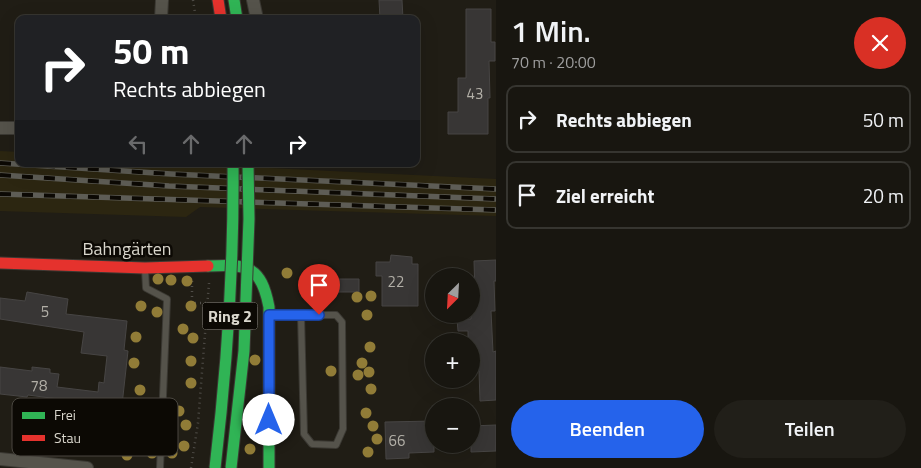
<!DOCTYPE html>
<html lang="de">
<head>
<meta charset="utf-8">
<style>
  :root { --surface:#181610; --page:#211f19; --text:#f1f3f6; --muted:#9f9f9f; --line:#363530; --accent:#2563eb }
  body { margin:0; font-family:"Titillium Web",sans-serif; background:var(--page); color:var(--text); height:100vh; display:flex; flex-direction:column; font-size:19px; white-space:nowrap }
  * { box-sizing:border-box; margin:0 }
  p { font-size:16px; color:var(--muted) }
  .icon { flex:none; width:28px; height:28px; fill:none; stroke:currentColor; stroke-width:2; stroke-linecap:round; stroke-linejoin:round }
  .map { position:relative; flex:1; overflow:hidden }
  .details { display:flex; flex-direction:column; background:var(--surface); width:425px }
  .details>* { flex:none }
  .guide { position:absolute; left:15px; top:15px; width:405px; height:152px; border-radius:10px; box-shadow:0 5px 20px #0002,0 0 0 1px var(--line); background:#202124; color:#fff; overflow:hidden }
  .needle { width:32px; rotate:204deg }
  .controls { position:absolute; left:425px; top:268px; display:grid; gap:10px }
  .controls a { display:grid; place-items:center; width:55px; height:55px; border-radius:50%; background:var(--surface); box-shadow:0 5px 20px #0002,0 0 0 1px var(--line); font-size:25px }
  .pin { position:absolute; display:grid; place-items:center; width:42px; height:42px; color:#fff; margin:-51px -21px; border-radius:50% 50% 50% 0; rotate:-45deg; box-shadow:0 0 5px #0007 }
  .pin .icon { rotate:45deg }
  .me { position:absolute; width:55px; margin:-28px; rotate:0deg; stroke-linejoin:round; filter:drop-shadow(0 0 4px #0008) }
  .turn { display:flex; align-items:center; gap:18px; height:105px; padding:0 15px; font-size:22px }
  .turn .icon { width:65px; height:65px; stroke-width:2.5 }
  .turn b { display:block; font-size:35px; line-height:42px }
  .lanes { display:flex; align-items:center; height:48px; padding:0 15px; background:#0003; justify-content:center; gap:25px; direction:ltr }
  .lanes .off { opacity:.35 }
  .round { display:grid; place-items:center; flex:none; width:52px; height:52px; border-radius:26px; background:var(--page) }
  .headline { display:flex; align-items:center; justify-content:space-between; height:85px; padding:0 15px }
  h1 { font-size:30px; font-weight:600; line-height:38px }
  .button { display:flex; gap:10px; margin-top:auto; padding:10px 15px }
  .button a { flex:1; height:58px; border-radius:30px; background:var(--accent); color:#fff; font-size:20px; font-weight:600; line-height:58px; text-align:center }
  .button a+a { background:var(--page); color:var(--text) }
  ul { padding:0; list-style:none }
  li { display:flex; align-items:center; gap:15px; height:68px; margin:0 10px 8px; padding:0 5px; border:2px solid var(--line); border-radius:10px }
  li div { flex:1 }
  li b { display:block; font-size:19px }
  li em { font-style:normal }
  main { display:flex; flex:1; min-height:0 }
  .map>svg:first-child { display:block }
  .built { fill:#2c2611 }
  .building { fill:#383635; stroke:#474544 }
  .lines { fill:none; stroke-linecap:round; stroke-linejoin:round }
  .lane-casing { stroke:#3b3933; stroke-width:8 }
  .street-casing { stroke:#3b3933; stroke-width:14 }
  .fast-casing { stroke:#3b3933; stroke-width:13 }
  .jam-casing { stroke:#3b3933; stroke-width:13 }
  .path { stroke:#504e49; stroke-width:2.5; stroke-dasharray:1 4; stroke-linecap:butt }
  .lane { stroke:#55534b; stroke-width:6 }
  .street { stroke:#55534b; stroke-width:12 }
  .fast { stroke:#30b455; stroke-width:11 }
  .jam { stroke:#e5322d; stroke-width:11 }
  .rail-casing { stroke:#5e5d56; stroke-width:5.5 }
  .rail { stroke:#0c0904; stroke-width:4; stroke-dasharray:11; stroke-linecap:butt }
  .fast-bridge-casing { stroke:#3b3933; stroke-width:13; stroke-linecap:butt }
  .fast-bridge { stroke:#30b455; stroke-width:11 }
  .tree { fill:#917c37 }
  .route-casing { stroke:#184099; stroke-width:12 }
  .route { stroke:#2563eb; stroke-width:9 }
  .labels { text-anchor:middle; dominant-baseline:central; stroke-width:5; stroke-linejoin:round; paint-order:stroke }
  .number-label { font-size:15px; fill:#b2afa7 }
  .shield { fill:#0c0904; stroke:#9c9991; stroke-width:1 }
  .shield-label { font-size:16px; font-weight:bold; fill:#dad7cd }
  .street-label { font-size:18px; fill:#dad7cd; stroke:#0c0904 }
  .key { fill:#0c0904; stroke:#4a4740; stroke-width:1 }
  .key-label { font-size:14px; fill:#dad7cd }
</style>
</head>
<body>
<main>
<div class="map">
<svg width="496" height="468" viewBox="0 0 496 468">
  <rect width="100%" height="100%" fill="#201d15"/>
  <path class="built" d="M0,151L19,152V164H188L496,179V216L200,207L186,217L0,211Z"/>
  <path class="building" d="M379,0H402L403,19H380Z
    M466,9H491V42H495V61H489L490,98H488V134H448V112H458V78H466Z
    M391,255L412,257V264H418V306H382V276H376V262H390Z
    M496,260V281H494L495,311H491L493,352L496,351V400L480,401L479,371H471V341H468V331H458L457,319H471V294L475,293L474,261Z
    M330,279H359V292H330Z
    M27,292L68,299L66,314L127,321L124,350L128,351L120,423L64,416L66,400L28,395L27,397L0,394V367L32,371V367L50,369V373L59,374L57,387L98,392L99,382L104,383L107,356L81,353L84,332L0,319V298L25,301Z
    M434,421V452L409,453V458L386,459L385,422Z
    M496,425V451L471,452V426Z"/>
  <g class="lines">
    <g class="lane-casing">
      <path id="lane" d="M145,269L146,288L167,299L160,468
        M270,315H336L342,322L343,429L336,445L312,444L304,434L301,315"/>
    </g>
    <g class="street-casing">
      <path id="street" d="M253,0L257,19
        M161,19L162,0
        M0,128H19
        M0,459L87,468"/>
    </g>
    <g class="fast-casing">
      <path id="fast" d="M234,0L237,19
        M208,266C247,264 261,265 269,307V468"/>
    </g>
    <g class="jam-casing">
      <path id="jam" d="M218,0L221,19
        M0,263L145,268L208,266"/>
    </g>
    <path class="path" d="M193,0L196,19
      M192,281V303H208
      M191,468L198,423L209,283"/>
    <use href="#lane" class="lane"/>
    <use href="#street" class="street"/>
    <use href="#fast" class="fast"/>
    <use href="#jam" class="jam"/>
    <g class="rail-casing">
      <path id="rail" d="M0,163L171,174L496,189
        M0,175L169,186L496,199
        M0,194L496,210"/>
    </g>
    <use href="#rail" class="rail"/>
    <g class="fast-bridge-casing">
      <path id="fast-bridge" d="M215,468C227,367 234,266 233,164
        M231,468L244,351L249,219L248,164"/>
    </g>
    <use href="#fast-bridge" class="fast-bridge"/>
  </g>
  <g class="tree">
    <circle cx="287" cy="273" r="5.5"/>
    <circle cx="158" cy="279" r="5.5"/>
    <circle cx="171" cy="280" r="5.5"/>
    <circle cx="187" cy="281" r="5.5"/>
    <circle cx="371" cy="296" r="5.5"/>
    <circle cx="357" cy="297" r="5.5"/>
    <circle cx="141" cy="306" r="5.5"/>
    <circle cx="191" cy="306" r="5.5"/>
    <circle cx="157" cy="312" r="5.5"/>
    <circle cx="367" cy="315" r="5.5"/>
    <circle cx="183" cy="329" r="5.5"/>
    <circle cx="136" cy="337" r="5.5"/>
    <circle cx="193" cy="338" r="5.5"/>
    <circle cx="370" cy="347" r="5.5"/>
    <circle cx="255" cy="360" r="5.5"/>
    <circle cx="191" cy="361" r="5.5"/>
    <circle cx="134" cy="363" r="5.5"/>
    <circle cx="362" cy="363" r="5.5"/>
    <circle cx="331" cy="371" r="5.5"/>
    <circle cx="369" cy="372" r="5.5"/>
    <circle cx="358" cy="375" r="5.5"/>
    <circle cx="191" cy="383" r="5.5"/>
    <circle cx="371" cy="389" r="5.5"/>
    <circle cx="140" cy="390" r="5.5"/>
    <circle cx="179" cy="411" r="5.5"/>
    <circle cx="366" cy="413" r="5.5"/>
    <circle cx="253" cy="415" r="5.5"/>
    <circle cx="186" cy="425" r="5.5"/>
    <circle cx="373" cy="426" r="5.5"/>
    <circle cx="252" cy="431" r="5.5"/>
    <circle cx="377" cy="439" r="5.5"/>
    <circle cx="184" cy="446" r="5.5"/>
    <circle cx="250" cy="449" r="5.5"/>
    <circle cx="368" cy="452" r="5.5"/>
    <circle cx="152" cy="453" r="5.5"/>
    <circle cx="172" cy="453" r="5.5"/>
    <circle cx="127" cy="455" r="5.5"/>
  </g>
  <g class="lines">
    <g class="route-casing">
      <path id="route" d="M269,420V315H319"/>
    </g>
    <use href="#route" class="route"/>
  </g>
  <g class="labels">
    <g class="number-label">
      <text x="475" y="93">43</text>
      <text x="396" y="281">22</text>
      <text x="45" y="311">5</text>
      <text x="39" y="385">78</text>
      <text x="397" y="440">66</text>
    </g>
    <rect class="shield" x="202.5" y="302.5" width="55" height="27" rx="4"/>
    <g class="shield-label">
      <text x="230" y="316">Ring 2</text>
    </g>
    <g class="street-label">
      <text x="127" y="248">Bahngärten</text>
    </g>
  </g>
  <rect x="12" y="398" width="166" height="58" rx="8" class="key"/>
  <rect x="22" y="412" width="23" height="7" fill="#30b455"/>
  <rect x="22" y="435" width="23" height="6" fill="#e5322d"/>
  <g class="key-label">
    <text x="54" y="420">Frei</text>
    <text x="54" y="443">Stau</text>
  </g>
</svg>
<div class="controls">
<a><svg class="needle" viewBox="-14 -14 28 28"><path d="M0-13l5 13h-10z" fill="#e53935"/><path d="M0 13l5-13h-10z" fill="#9f9f9f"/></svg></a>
<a>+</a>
<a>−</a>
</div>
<div class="pin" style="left:319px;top:315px;background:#d93025"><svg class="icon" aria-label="arrive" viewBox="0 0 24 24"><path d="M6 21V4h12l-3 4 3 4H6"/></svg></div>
<svg class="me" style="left:269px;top:420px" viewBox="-20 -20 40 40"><circle r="19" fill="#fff"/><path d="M0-13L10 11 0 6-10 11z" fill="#2563eb"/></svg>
<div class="guide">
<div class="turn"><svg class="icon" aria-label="right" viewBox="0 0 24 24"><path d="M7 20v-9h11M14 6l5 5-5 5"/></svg><div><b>50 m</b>Rechts abbiegen</div></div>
<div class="lanes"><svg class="icon off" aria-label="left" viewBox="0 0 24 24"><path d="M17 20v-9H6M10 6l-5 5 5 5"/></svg><svg class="icon off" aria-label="ahead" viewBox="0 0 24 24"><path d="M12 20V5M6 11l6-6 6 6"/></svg><svg class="icon off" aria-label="ahead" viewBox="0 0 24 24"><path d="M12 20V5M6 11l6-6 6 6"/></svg><svg class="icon" aria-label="right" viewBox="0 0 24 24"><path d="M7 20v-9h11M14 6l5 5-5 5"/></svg></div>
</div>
</div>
<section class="details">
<div class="headline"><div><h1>1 Min.</h1><p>70 m · 20:00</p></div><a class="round" style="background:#d93025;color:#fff"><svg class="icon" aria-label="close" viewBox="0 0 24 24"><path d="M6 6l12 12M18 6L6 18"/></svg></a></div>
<ul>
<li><svg class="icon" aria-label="right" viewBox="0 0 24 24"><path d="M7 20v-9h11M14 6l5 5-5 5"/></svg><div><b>Rechts abbiegen</b></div><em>50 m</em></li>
<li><svg class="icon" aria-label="arrive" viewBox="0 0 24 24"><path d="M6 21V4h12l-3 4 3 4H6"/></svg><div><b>Ziel erreicht</b></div><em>20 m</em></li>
</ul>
<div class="button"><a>Beenden</a><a>Teilen</a></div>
</section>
</main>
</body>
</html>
